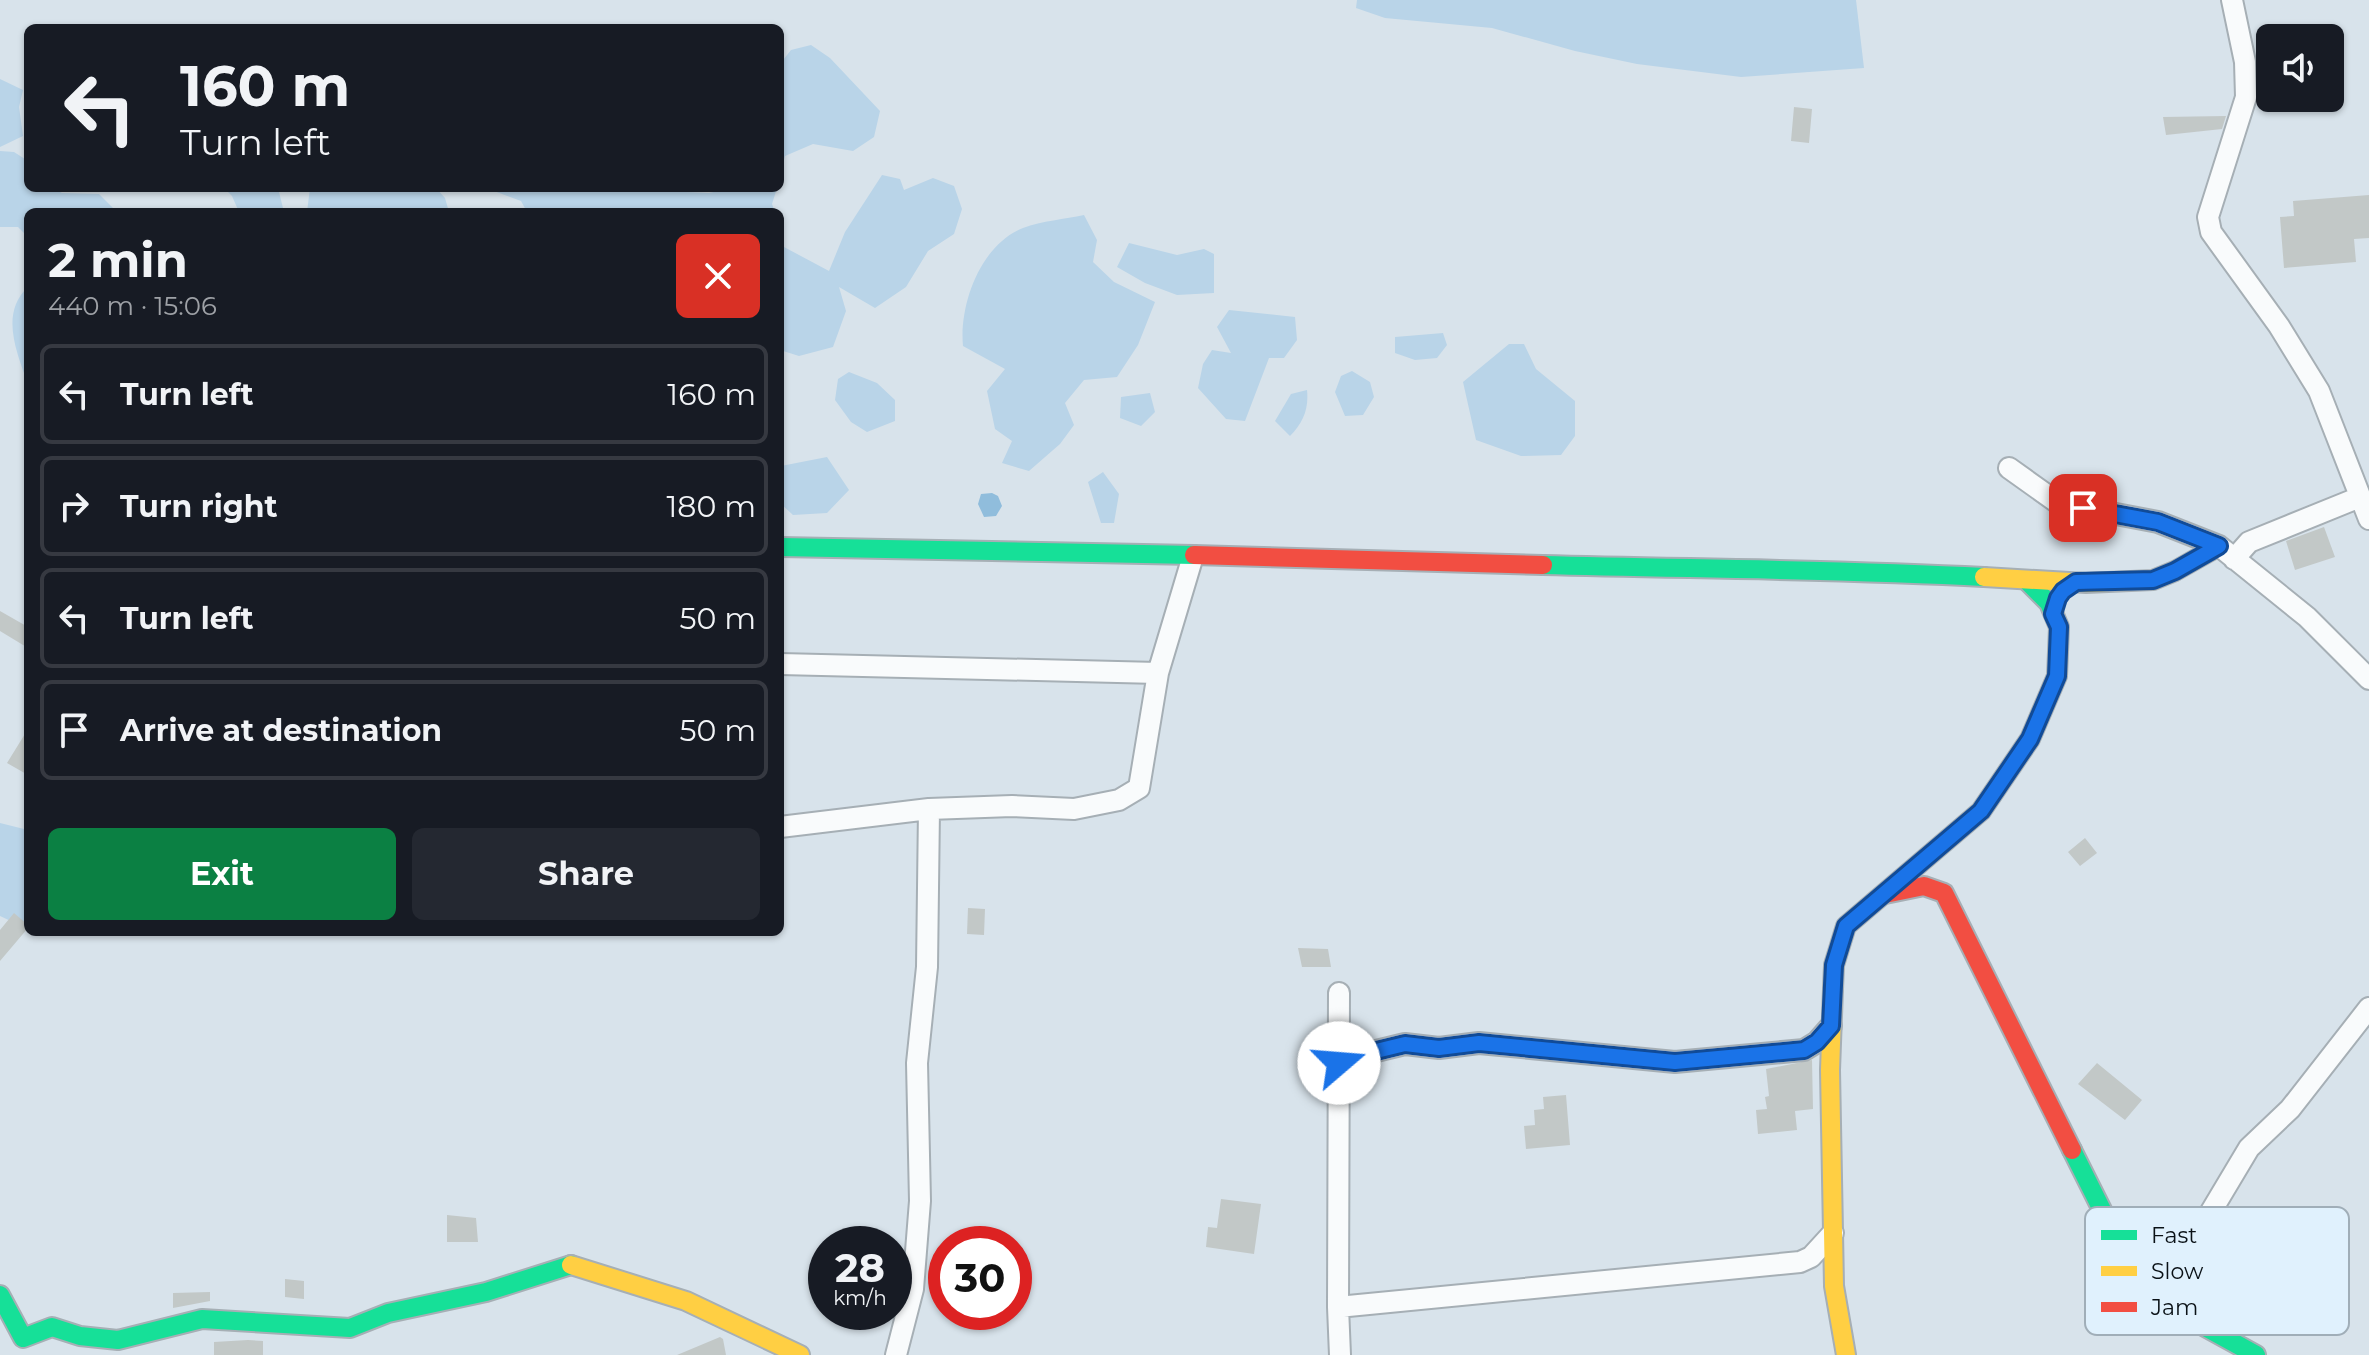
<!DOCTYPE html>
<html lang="en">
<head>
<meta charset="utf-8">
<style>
  :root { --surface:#171b24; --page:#242831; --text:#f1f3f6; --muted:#9ea1a6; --line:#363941; --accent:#0b8043 }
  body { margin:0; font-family:Montserrat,sans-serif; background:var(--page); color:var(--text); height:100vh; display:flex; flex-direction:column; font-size:30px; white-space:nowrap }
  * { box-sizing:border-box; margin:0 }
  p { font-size:26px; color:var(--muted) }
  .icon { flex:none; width:44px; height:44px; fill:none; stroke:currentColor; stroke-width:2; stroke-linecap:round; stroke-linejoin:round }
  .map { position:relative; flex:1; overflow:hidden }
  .side { position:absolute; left:24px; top:208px; width:760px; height:728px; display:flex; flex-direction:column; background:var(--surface); border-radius:12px; box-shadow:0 2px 6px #0004 }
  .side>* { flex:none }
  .hud { position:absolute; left:24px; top:24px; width:760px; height:168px; border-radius:12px; box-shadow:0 2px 6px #0004; background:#171b24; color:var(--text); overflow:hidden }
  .controls { position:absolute; left:2256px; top:24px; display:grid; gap:16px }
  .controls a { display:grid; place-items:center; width:88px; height:88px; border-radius:12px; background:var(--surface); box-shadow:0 2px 6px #0004; font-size:40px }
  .speed { position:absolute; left:808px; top:1226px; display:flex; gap:16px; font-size:40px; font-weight:700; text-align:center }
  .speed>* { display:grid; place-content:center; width:104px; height:104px; border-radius:50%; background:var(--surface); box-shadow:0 2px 6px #0004; line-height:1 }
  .speed small { font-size:20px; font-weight:400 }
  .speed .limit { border:12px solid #d22; background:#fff; color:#111 }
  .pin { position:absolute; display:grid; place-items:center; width:68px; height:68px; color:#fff; margin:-34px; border-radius:16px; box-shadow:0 4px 12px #0006 }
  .me { position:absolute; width:88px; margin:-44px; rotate:72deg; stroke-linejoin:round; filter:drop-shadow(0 0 6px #0008) }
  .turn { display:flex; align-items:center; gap:28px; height:168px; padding:0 24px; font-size:36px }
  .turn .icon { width:104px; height:104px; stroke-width:2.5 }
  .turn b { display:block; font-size:56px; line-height:68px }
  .round { display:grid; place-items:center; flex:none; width:84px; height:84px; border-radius:12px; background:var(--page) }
  .overview { display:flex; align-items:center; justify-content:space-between; height:136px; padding:0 24px }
  h1 { font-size:48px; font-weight:700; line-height:60px }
  .primary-button { display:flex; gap:16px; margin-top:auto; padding:16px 24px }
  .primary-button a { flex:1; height:92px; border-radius:12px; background:var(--accent); color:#fff; font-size:32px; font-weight:700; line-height:92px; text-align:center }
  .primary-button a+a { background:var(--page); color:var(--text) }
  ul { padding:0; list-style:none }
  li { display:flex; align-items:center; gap:24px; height:100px; margin:0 16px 12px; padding:0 8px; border:4px solid var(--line); border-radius:12px }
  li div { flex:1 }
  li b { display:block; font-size:30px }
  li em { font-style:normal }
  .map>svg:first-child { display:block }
  .green { fill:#b9d4e8 }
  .water { fill:#90bddc }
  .building { fill:#c2c8c7 }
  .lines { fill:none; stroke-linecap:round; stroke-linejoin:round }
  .street-casing { stroke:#a6afb5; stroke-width:24 }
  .fast-casing { stroke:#a6afb5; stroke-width:22 }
  .slow-casing { stroke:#a6afb5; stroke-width:22 }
  .jam-casing { stroke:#a6afb5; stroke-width:22 }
  .street { stroke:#f9fbfc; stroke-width:20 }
  .fast { stroke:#16e098; stroke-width:18 }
  .slow { stroke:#ffcf43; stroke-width:18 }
  .jam { stroke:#f24e42; stroke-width:18 }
  .route-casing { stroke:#114b97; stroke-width:20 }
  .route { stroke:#1a73e8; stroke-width:14 }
  .key { fill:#e0f1fd; stroke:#a0aeb8; stroke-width:2 }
  .key-label { font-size:22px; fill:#0a1116 }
</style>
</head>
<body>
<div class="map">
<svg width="2369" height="1355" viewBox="0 0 2369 1355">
  <rect width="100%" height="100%" fill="#d8e3eb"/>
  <path class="green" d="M1357,0H1856L1864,68L1741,77L1637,64L1575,51L1492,28L1385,18L1356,8Z
    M811,45L830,58L880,111L874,137L853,151L813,144L785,156L780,175V64L791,50Z
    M0,79L23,90L19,107L23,136L0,147Z
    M0,151L14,152L28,161V188H52L62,193L99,194L117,212H28V237L18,227H0Z
    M882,175L900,179L904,190L933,178L954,186L962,209L954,234L928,251L906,287L875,308L839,287L846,311L833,347L799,356L780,350V232L784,247L829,271L845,232Z
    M224,188H278L284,212H239L232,196Z
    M310,188H436L445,198L449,212H307Z
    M486,188H657L663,191L709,193L732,188H777L772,204L775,212H527L521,201Z
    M1084,215L1097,240L1093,262L1114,282L1155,302L1138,345L1117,377L1084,380L1065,403L1074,425L1060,444L1029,471L1002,463L1012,441L995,429L987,391L1005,369L963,346C959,304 981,244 1023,228C1042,221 1065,219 1084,215Z
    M1129,243L1177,255L1204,249L1214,254V293L1177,295L1145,283L1117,267Z
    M28,287V384C16,351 0,313 28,287Z
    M1229,310L1295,317L1297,340L1284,358H1269L1245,421L1226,419L1198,388L1203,364L1212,350L1231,353L1217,327Z
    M1443,333L1447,345L1437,358L1415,360L1395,353V337Z
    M1509,344H1524L1536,369L1575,401V436L1561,455L1521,456L1476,440L1463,382Z
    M1352,371L1370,382L1374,397L1363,415L1345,416L1335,392L1341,376Z
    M849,372L877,383L895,400V421L867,432L851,422L835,400L838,379Z
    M1307,390C1309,409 1303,423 1290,436L1275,421L1291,394Z
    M1150,393L1155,412L1141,426L1120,418L1121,397Z
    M827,457L849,490L827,513L793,515L780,503L781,466Z
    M1103,472L1119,494L1114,523H1101L1088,482Z
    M0,823L28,830V929L0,916Z"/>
  <path class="water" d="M992,493L998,496L1002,506L996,516L984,517L978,504L981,494Z"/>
  <path class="building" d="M1794,107L1812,109L1809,143L1791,141Z
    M2226,116L2222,129L2166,135L2163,117Z
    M2369,195V238L2354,239L2356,262L2284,268L2280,217L2294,216L2293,201Z
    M2324,527L2335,557L2295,570L2286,541Z
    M0,611L28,627V648L0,631Z
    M28,729V775L7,763Z
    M2085,838L2097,853L2080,866L2068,852Z
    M968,908L985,909L984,935L967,934Z
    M14,913L28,925V928L0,961V930Z
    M1298,948L1328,949L1331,967H1302Z
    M1812,1060L1813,1109L1795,1111L1797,1130L1758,1134L1756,1110L1767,1109L1765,1097L1769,1096L1766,1069Z
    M2097,1063L2142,1100L2125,1120L2078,1084Z
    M1566,1095L1570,1145L1526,1149L1524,1126L1535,1125L1534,1110L1544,1109L1543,1097Z
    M1221,1199L1261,1204L1254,1254L1206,1247L1208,1227L1217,1228Z
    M447,1215L476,1218L478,1242H447Z
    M285,1279L304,1281V1299L285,1297Z
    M210,1292V1301L173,1308V1293Z
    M720,1337L723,1339L726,1355H677Z
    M248,1340L263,1341V1355H214V1342Z"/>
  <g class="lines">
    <g class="street-casing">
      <path id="street" d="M2232,0L2245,62L2246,97L2208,217L2211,232L2279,326L2319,391L2369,519
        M2009,468L2058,503L2158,522L2219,546L2307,617L2369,679
        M2234,559L2249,542L2360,497
        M780,664L1158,673
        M780,827L929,809L1012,806L1074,809L1119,800L1139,788L1158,673L1193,556
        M1339,993L1338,1307L1340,1355
        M1339,1063L1368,1053L1405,1044L1439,1048L1479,1043L1675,1062L1804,1050L1817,1042L1831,1026
        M2164,1275L2200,1230L2249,1148L2290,1109L2369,1008
        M1338,1307L1800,1262L1811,1257L1833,1233
        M896,1355L913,1289L920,1201L917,1063L927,967L929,809"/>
    </g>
    <g class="fast-casing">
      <path id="fast" d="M780,547L1194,555
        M1543,565C1690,569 1837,569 1984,577
        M1833,989L1834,965L1846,926L1981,811L2030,739L2057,676L2059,627L2049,603L2026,580
        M2072,1150L2114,1234L2172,1281L2198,1323L2256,1355
        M0,1295L23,1338L52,1327L80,1336L118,1340L202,1319L350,1328L388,1313L486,1292L571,1265"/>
    </g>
    <g class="slow-casing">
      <path id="slow" d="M1984,577L2086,583L2153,580L2175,571L2219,546
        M1833,989L1830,1070L1834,1286L1846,1355
        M571,1265L686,1301L800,1355"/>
    </g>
    <g class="jam-casing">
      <path id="jam" d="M1194,555L1543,565
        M1885,894L1924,886L1944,893L2072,1150"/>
    </g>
    <use href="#street" class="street"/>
    <use href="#fast" class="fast"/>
    <use href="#slow" class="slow"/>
    <use href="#jam" class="jam"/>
  </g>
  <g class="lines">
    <g class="route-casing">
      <path id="route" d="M1339,1063L1368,1053L1405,1044L1439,1048L1479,1043L1675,1062L1804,1050L1817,1042L1831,1026L1834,965L1846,926L1981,811L2030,739L2057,676L2059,627L2053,614L2058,598L2063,591L2076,582L2153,580L2175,571L2219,546L2158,522L2083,508"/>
    </g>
    <use href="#route" class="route"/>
  </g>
  <rect x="2085" y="1207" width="264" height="128" rx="12" class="key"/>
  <rect x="2101" y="1230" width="36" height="10" fill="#16e098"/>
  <rect x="2101" y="1266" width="36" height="10" fill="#ffcf43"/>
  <rect x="2101" y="1302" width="36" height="10" fill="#f24e42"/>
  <g class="key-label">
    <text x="2151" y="1243">Fast</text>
    <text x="2151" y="1279">Slow</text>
    <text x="2151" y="1315">Jam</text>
  </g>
</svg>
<div class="controls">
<a><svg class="icon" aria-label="sound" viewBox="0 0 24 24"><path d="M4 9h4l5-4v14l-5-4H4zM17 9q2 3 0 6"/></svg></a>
</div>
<div class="speed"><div>28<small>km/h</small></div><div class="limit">30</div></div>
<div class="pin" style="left:2083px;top:508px;background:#d93025"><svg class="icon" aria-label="arrive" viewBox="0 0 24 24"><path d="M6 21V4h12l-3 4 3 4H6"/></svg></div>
<svg class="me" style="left:1339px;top:1063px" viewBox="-20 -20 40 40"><circle r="19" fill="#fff"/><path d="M0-13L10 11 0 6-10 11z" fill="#1a73e8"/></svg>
<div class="hud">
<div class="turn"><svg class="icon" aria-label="left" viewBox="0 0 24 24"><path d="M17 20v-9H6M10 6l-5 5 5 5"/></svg><div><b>160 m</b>Turn left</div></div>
</div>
<section class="side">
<div class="overview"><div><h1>2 min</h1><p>440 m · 15:06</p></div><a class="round" style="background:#d93025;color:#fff"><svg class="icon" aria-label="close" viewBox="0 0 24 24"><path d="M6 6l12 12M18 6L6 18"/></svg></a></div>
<ul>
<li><svg class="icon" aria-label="left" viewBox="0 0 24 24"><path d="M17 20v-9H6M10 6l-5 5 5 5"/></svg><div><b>Turn left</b></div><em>160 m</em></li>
<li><svg class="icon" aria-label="right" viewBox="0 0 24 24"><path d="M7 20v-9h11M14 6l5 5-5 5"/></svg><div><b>Turn right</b></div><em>180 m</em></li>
<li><svg class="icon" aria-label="left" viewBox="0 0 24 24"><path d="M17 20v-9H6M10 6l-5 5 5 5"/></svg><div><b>Turn left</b></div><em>50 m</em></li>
<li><svg class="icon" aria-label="arrive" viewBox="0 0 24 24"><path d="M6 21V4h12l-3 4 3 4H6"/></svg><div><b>Arrive at destination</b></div><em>50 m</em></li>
</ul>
<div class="primary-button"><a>Exit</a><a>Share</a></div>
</section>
</div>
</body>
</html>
